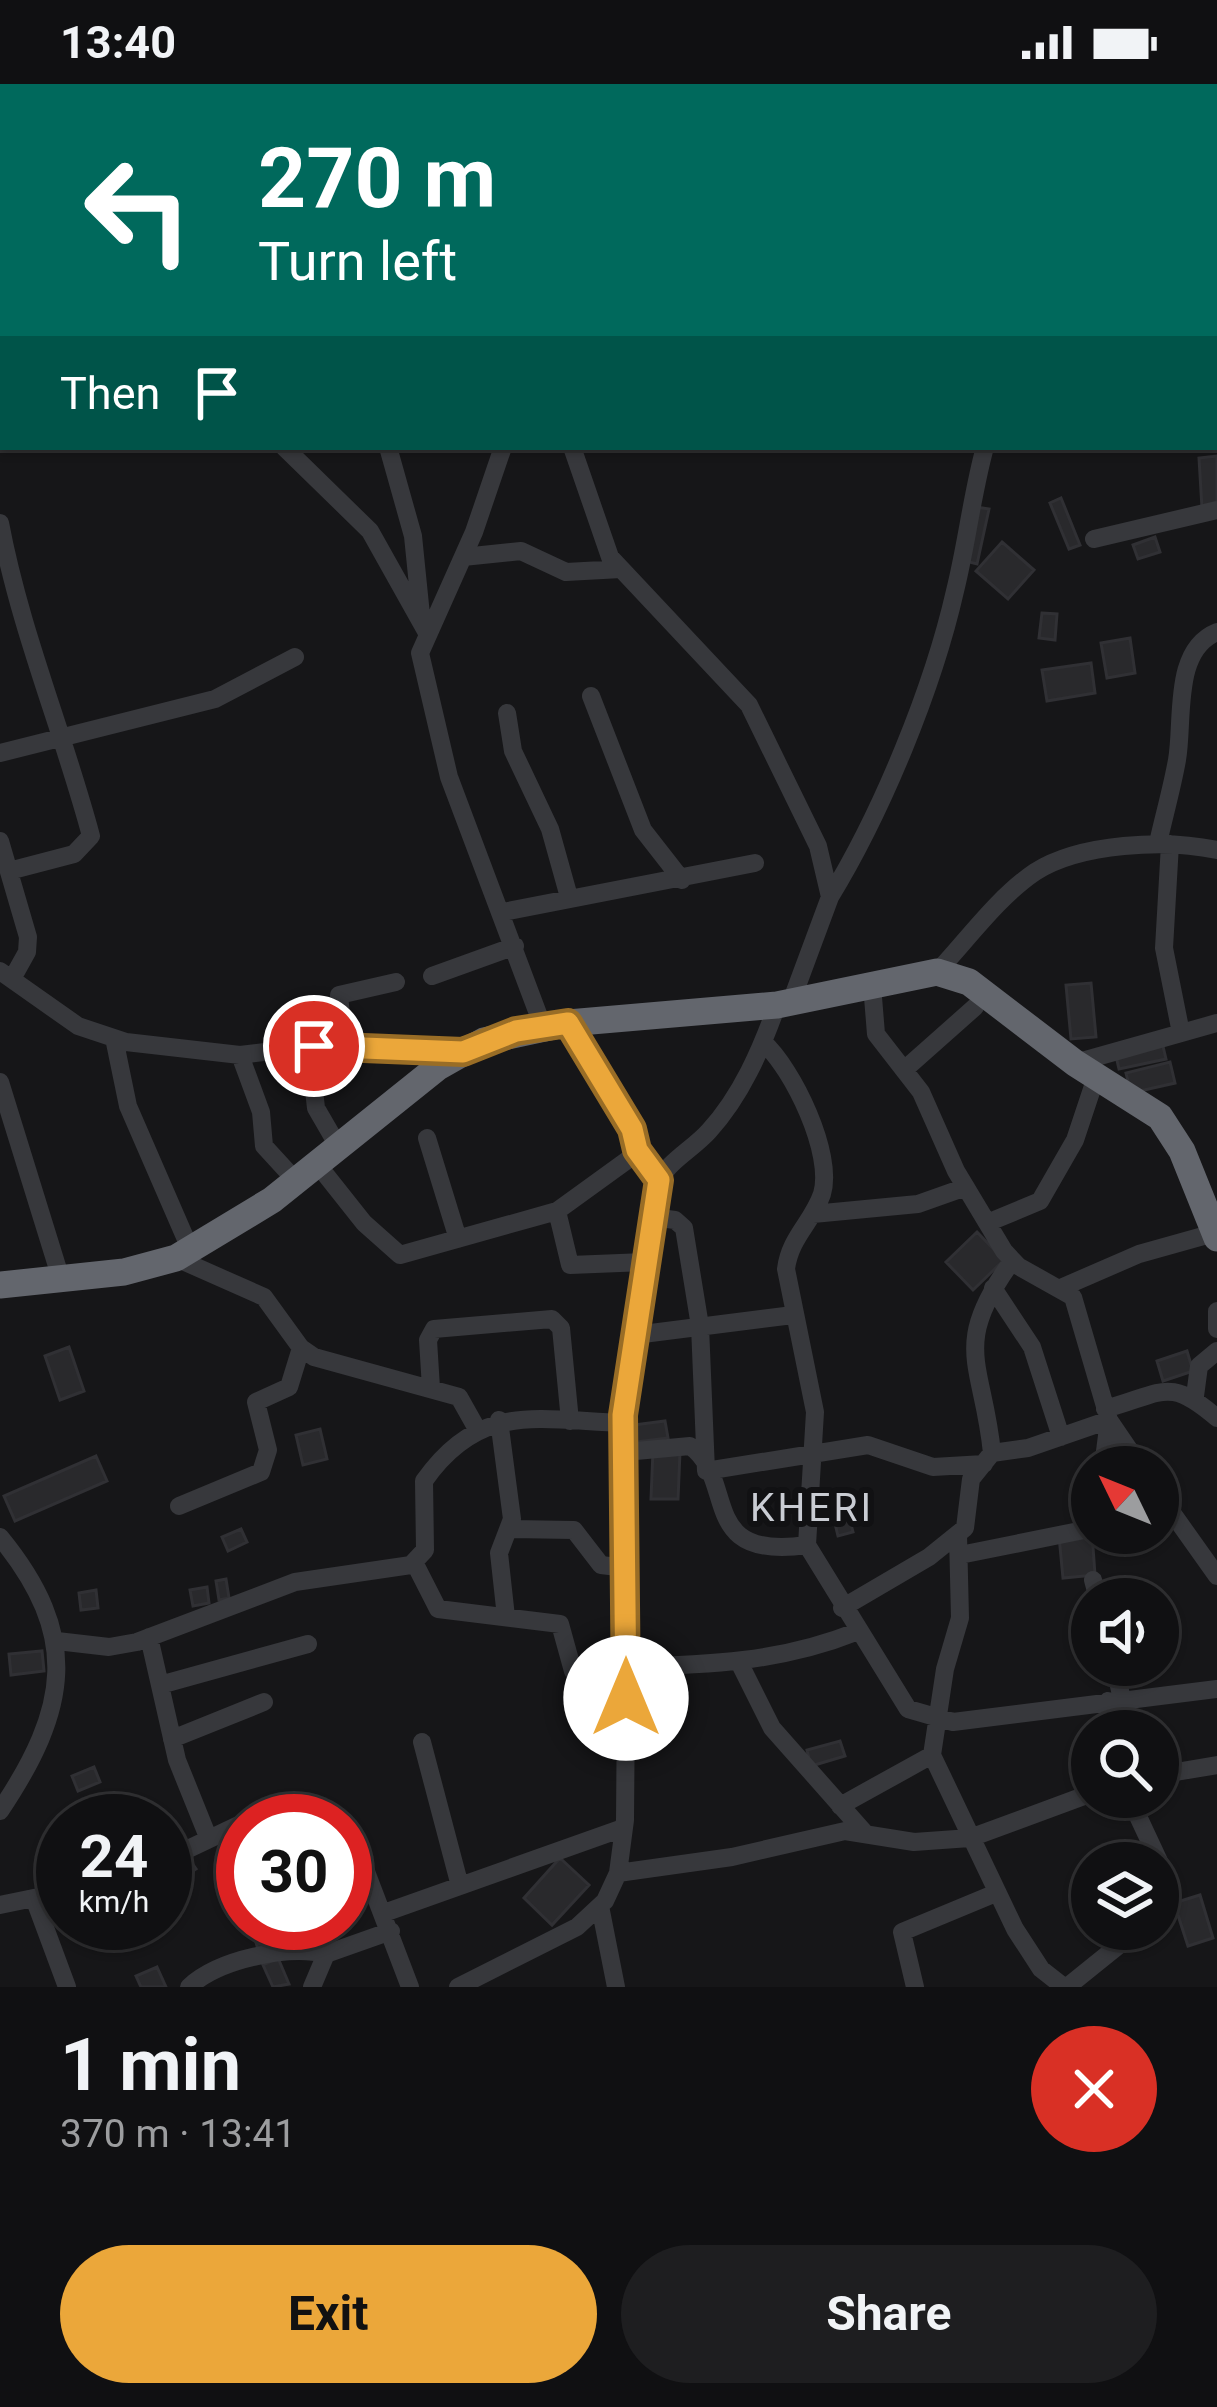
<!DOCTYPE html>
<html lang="en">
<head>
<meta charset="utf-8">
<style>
  :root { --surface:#101012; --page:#1e1e20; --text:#f1f3f6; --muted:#9c9d9f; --line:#303032; --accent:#eba73a }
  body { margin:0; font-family:Roboto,sans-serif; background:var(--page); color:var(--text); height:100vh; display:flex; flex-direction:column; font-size:45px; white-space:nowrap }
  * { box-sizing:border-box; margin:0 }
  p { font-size:39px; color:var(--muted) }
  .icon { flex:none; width:66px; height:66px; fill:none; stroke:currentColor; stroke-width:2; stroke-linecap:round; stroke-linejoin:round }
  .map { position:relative; height:1903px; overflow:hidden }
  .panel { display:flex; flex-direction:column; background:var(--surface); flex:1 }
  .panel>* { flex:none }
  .guide { position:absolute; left:0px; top:0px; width:1218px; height:366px; box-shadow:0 3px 9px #0004,0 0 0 3px var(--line); background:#00695c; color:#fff; overflow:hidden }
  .needle { width:78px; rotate:313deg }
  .buttons { position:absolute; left:1071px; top:1362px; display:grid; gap:24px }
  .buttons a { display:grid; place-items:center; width:108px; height:108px; border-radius:50%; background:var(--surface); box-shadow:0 3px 9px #0004,0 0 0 3px var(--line); font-size:60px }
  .speed { position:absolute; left:36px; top:1710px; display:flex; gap:24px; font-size:60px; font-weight:700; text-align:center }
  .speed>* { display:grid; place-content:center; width:156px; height:156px; border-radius:50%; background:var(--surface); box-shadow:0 3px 9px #0004,0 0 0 3px var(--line); line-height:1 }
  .speed small { font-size:30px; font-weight:400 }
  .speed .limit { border:18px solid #d22; background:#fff; color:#111 }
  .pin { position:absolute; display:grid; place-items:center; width:102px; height:102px; color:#fff; margin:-51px; border:6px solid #fff; border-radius:50%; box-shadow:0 3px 12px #0007 }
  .me { position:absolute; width:132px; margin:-66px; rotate:0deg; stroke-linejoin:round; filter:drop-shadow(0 0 9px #0008) }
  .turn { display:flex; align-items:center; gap:42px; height:252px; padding:0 60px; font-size:54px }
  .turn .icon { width:156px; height:156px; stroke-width:2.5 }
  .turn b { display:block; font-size:84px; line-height:102px }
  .then { display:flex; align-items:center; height:114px; padding:0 60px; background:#0003; gap:24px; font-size:45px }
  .round { display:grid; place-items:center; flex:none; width:126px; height:126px; border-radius:63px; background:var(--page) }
  .headline { display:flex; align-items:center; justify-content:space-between; height:204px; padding:0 60px }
  h1 { font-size:72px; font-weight:700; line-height:90px }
  .action { display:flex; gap:24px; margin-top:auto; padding:24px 60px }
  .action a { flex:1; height:138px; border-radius:72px; background:var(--accent); color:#111; font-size:48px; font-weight:700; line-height:138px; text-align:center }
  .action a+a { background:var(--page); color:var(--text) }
  .status { display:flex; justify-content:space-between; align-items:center; height:84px; padding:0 60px; background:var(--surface); direction:ltr }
  .status svg { height:33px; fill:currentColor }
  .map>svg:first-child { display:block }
  .building { fill:#29292c; stroke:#303034; stroke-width:3 }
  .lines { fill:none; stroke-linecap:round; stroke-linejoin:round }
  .minor { stroke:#37383c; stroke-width:18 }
  .highway { stroke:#63666d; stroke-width:27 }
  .route-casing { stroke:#996d26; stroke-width:30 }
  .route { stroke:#eba73a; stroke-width:21 }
  .labels { text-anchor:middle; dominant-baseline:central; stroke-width:12; stroke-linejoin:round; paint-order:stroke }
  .quarter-label { font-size:39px; letter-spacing:3px; fill:#c9ccd3; stroke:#111113 }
</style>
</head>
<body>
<div class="status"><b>13:40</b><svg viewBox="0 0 49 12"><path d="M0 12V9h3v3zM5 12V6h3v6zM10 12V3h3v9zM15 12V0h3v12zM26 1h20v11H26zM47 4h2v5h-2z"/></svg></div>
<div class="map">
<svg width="1217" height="1903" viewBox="0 0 1217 1903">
  <rect width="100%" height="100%" fill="#161618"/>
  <path class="building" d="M1217,372V423L1202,424L1199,374Z
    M1061,414L1080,461L1069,465L1050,419Z
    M976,423L989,425L977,480L965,477Z
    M1155,453L1160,468L1138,475L1133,461Z
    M1002,458L1034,486L1008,515L976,487Z
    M1042,529L1057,530L1055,556L1039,554Z
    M1130,554L1135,589L1107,594L1101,559Z
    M1091,579L1095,609L1047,617L1042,586Z
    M1091,899L1096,953L1071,955L1066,901Z
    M1162,958L1166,975L1119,985L1115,968Z
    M1170,978L1175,999L1131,1009L1126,989Z
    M977,1148L1004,1176L973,1206L946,1178Z
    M69,1263L84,1307L60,1316L45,1272Z
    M1187,1267L1193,1287L1163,1297L1157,1277Z
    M665,1337L668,1354L628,1359L626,1342Z
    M320,1345L327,1375L303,1381L296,1351Z
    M653,1367L680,1368L678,1415H651Z
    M96,1372L107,1397L15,1437L4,1412Z
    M844,1415L853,1448L838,1452L830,1419Z
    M241,1445L247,1458L228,1467L222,1453Z
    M1092,1449L1095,1491L1063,1494L1059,1452Z
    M226,1495L229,1514L219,1516L216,1497Z
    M207,1503L209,1519L193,1522L190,1506Z
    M96,1506L98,1524L81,1526L79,1509Z
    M42,1567L44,1587L11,1591L9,1570Z
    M840,1657L845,1672L811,1682L807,1666Z
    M94,1683L100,1698L78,1707L72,1692Z
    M185,1769L196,1785L171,1803L165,1783Z
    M560,1774L589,1801L552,1841L524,1814Z
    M1200,1811L1213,1854L1188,1862L1174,1819Z
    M272,1839H323V1840L278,1856Z
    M269,1843L275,1862L259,1868L253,1849Z
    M278,1874L289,1900L273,1903L263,1881Z
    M157,1883L166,1903H141L136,1892Z"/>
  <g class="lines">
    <path class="minor" d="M402,0L404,3
      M563,0L564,3
      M773,0V3
      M1039,0L1083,3
      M501,3L519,0
      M1144,3L1146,0
      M0,86L3,85
      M0,138L3,142
      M1215,171L1217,173
      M284,363L370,447L426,547
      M388,363L413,452L421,531
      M503,363L474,448L420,569L449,693L543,943
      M572,363L610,473L749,621L818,762L830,813L791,918
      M0,439C20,546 63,647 91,752L74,770L9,787
      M1094,455L1217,426
      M463,473L521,467L566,488L621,485
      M591,612L643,746L682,796
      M507,629L513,667L550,745L569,813
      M0,669L215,615L295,573
      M0,757L28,853L27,868L12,895
      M1158,759C1164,732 1172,704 1177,676C1184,637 1172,566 1217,548
      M1170,760L1164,864L1181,949
      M830,813C882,728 933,604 955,507C967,459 972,410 985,363
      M503,828L755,779
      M0,887L78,942L126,958L240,971L314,962L462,968
      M937,888C968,855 998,813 1035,788C1080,759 1166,755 1217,766
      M432,892L515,862
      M872,901L876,950L921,1008L956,1087L1004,1167L1018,1182L1073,1213L1109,1336L1141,1383
      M114,954L128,1022L191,1167
      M763,958C793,985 834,1070 822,1110C812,1139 790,1153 786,1185L815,1328L807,1461L908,1625L953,1638L1217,1605
      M344,961L339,911L396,898
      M309,962L316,1024L338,1062
      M240,971L261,1028L264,1062L297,1098
      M1075,979L1217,939
      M904,986L975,923
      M0,998L61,1195
      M427,1054L458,1155
      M318,1081L364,1139L400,1171L557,1127L633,1072L638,1059L568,939
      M557,1127L570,1181L645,1178
      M813,1130L918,1120L966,1103
      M652,1133L675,1136L684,1144L700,1242L706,1387L868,1361L933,1383L984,1380
      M987,1139L1040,1117L1075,1056L1096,993
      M176,1174L264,1213L301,1264L314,1273L459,1313L477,1345
      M1063,1203L1139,1170L1214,1149
      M993,1204L1032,1263L1061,1353
      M1217,1227V1245
      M635,1251L793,1231
      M431,1304L428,1256L434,1245L552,1235L561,1244L570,1337
      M1195,1312L1199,1282L1217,1267
      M1105,1325C1164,1309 1168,1292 1217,1334
      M499,1336L512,1435L499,1469L506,1533
      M625,1368L690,1362C738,1396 696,1477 807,1461
      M992,1369L1028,1364L1109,1336L1103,1383
      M1158,1409L1217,1492
      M179,1422L261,1388L268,1366L256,1318L289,1303L301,1264
      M511,1445L574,1446L601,1481L626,1484
      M958,1451L960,1534L945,1585L932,1671L1015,1845L1041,1885L1064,1903
      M0,1453C81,1552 69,1624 0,1727
      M960,1471L1084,1446L1092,1438
      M414,1478L438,1525L560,1540L573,1587L626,1596
      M1093,1496L1098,1515
      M842,1524L929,1473L965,1444L971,1395L992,1369C983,1278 950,1263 1012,1177
      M149,1553L177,1676L208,1753
      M57,1557L109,1563L137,1558L295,1498L411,1481L425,1466L424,1397C480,1317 539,1336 623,1339
      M739,1578L772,1644L864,1748
      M1114,1581L1122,1615
      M626,1583C707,1581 781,1578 856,1548
      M160,1601L308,1560
      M1108,1617L1113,1647
      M172,1655L264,1618
      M422,1658L460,1802
      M1158,1691L1217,1681
      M1129,1713L1165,1790
      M840,1722L932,1671
      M249,1737L300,1728L325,1737
      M345,1753L365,1785L410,1903
      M165,1776L243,1739
      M618,1789L732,1773L845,1747L914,1758L970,1754L1092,1709
      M34,1814L67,1903
      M0,1821L63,1808
      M600,1822L616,1903
      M384,1829L623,1744
      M189,1903C219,1875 288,1861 326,1870
      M312,1903L326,1870L391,1847
      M458,1903L577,1843L605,1817L618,1789L625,1736L626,1614L623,1331L656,1102C667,1077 691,1067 709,1047C741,1012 761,966 777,921
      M915,1903L902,1848L996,1809
      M1067,1903L1139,1845"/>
    <path class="highway" d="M0,1201L124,1188L176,1174L272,1116L438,983L484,957L568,939L777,921L937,888L969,898L1075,979L1160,1033L1182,1067L1217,1154"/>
  </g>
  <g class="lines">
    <g class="route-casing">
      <path id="route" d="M314,962L463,968L516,947L568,939L632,1045L637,1066L659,1096L623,1331L626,1614"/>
    </g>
    <use href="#route" class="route"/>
  </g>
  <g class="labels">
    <g class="quarter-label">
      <text x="812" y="1424">KHERI</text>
    </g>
  </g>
</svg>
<div class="buttons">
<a><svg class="needle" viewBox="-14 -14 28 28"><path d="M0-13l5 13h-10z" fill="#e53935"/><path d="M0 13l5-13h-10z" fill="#9c9d9f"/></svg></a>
<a><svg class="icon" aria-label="sound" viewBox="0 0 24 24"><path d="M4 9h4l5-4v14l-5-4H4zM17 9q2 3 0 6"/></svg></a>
<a><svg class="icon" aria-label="search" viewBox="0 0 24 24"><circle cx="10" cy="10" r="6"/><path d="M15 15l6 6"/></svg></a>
<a><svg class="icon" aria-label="layers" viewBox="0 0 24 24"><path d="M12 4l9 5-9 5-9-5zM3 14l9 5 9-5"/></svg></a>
</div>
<div class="speed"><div>24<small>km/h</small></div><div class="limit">30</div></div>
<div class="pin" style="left:314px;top:962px;background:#d93025"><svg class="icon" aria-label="arrive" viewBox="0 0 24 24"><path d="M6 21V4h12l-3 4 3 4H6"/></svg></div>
<svg class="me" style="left:626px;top:1614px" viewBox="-20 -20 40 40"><circle r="19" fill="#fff"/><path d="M0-13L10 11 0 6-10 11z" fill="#eba73a"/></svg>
<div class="guide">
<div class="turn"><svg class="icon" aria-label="left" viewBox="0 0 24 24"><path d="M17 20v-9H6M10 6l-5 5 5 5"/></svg><div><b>270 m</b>Turn left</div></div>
<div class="then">Then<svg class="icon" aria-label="arrive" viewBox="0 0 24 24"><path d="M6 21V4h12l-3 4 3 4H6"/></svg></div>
</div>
</div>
<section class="panel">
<div class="headline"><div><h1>1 min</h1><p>370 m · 13:41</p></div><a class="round" style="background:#d93025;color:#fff"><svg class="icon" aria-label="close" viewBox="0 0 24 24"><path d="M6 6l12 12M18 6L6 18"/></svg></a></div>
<div class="action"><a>Exit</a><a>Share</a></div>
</section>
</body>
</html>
